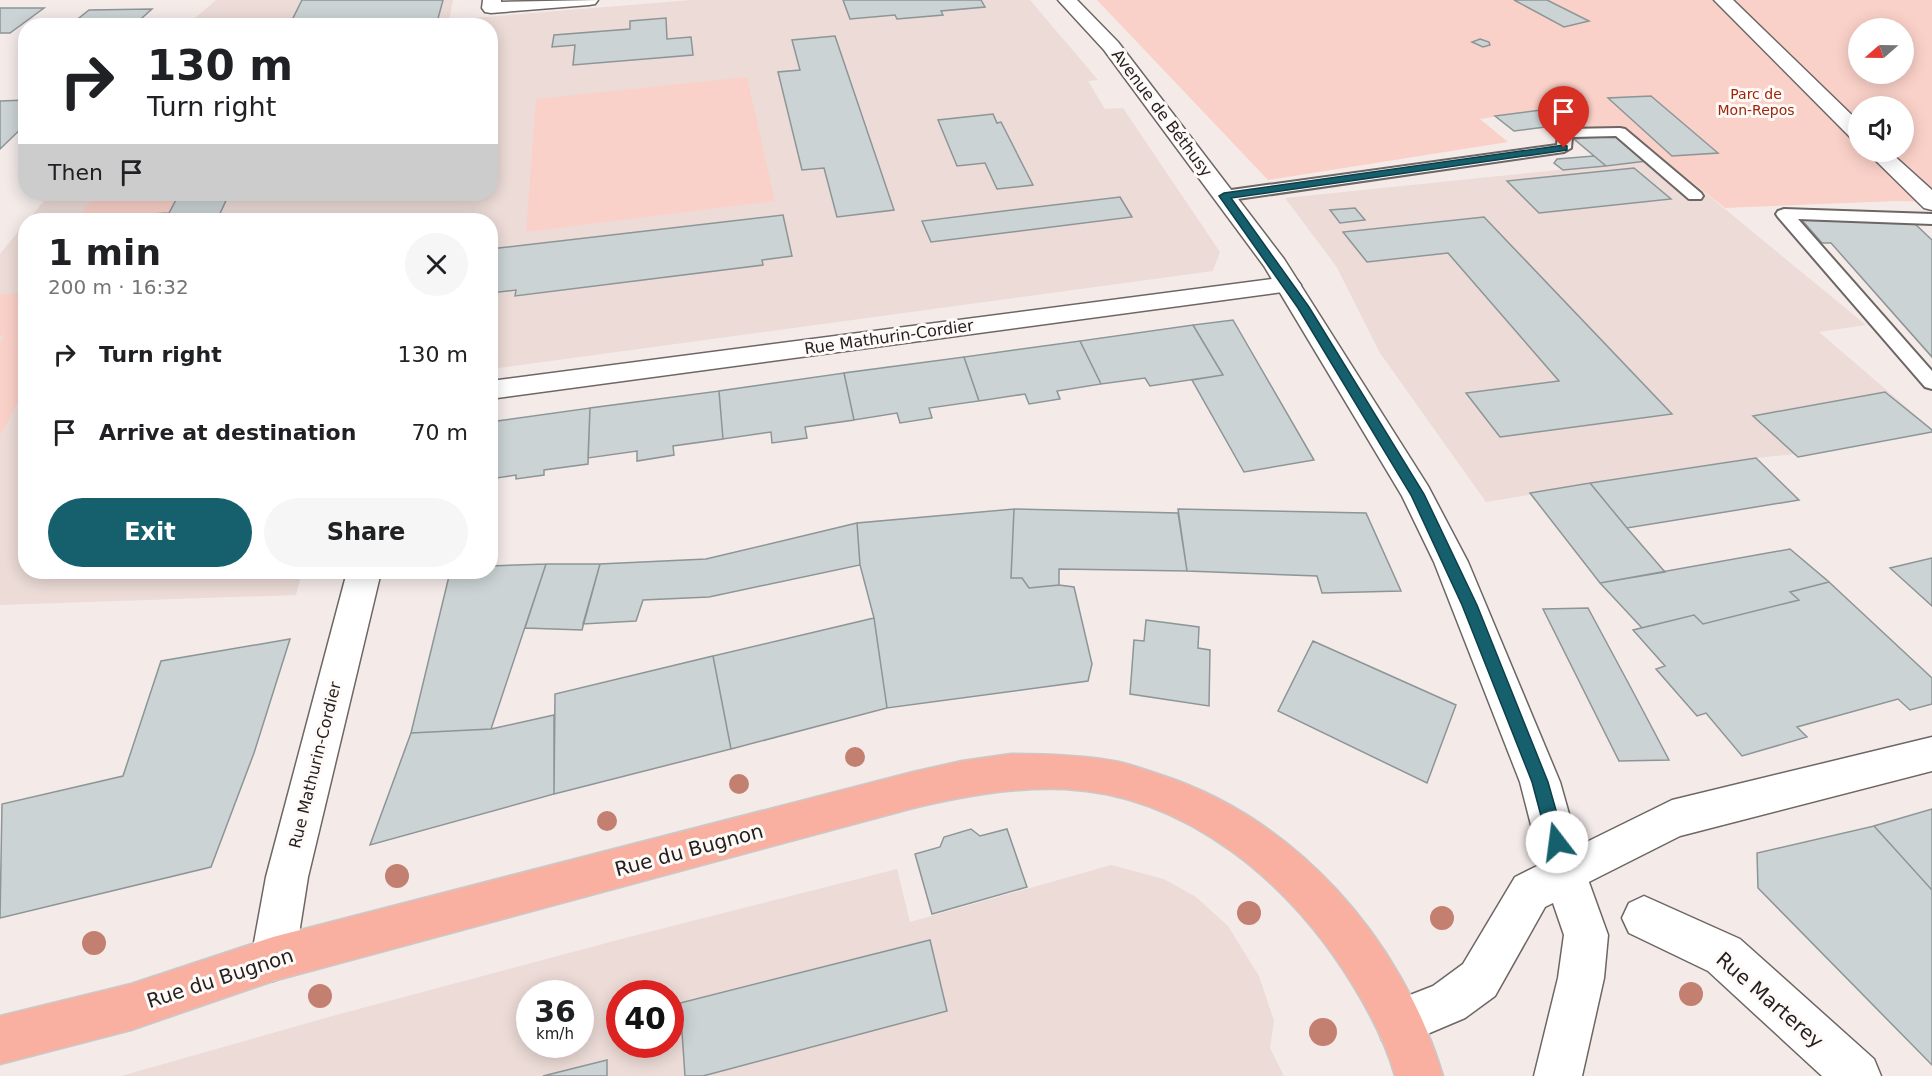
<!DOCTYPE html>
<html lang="en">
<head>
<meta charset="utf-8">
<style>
  :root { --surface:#fff; --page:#f6f6f6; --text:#202124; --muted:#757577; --accent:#16606e }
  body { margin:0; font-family:"DejaVu Sans",sans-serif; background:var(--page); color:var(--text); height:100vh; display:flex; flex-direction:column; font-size:22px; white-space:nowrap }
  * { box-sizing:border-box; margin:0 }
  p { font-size:20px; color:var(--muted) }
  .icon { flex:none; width:33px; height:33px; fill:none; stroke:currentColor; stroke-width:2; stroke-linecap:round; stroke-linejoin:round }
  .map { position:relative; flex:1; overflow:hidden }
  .details { position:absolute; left:18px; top:213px; width:480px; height:366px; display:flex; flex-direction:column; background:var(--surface); border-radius:24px; box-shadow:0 3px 15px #0003 }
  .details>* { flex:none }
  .hud { position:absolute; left:18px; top:18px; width:480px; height:183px; border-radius:24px; box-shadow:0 3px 15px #0003; background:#fff; color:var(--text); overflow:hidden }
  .needle { width:39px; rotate:250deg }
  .tools { position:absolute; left:1848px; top:18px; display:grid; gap:12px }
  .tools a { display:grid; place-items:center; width:66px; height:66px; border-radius:50%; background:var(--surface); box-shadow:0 3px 15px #0003; font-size:30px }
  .speed { position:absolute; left:516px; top:980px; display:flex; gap:12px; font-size:30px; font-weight:700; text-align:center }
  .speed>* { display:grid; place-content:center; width:78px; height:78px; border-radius:50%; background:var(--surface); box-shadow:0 3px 15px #0003; line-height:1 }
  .speed small { font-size:15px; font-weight:400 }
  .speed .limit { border:9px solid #d22; background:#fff; color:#111 }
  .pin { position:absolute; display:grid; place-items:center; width:51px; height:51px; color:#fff; margin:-62px -26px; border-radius:50% 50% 50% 0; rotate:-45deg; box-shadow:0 0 6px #0007 }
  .pin .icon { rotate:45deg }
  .me { position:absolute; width:66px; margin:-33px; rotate:345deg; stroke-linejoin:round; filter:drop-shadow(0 0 4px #0008) }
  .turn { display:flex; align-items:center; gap:21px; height:126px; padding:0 30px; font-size:27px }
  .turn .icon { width:78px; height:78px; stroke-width:2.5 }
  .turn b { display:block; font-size:42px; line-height:51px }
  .then { display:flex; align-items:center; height:57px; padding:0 30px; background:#0003; gap:12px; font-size:22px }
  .round { display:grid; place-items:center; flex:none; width:63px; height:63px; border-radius:32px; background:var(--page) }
  .summary { display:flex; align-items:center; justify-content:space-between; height:102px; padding:0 30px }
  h1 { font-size:36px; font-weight:600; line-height:45px }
  .action { display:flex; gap:12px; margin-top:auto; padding:12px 30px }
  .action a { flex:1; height:69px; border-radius:36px; background:var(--accent); color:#fff; font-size:24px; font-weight:600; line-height:69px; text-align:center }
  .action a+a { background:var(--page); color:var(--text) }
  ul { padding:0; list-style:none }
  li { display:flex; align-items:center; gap:18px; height:78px; padding:0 30px }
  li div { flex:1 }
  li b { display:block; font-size:22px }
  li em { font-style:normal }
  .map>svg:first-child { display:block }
  .built { fill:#ecdbd7; fill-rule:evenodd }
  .green { fill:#fad1c8; fill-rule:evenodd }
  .building { fill:#cbd3d5; stroke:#8d9597; stroke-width:1.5 }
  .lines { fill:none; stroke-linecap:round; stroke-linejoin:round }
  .service-casing { stroke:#6d6664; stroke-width:4 }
  .pedestrian-casing { stroke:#6d6664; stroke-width:3 }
  .minor-casing { stroke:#6d6664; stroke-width:3 }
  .tertiary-casing { stroke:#6d6664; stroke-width:3 }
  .primary-casing { stroke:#cac9c9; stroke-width:3 }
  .service { fill:#fff; fill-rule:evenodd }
  .pedestrian { fill:#fff; fill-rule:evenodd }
  .minor { fill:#fff; fill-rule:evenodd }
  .tertiary { fill:#fff; fill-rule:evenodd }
  .primary { fill:#fab0a0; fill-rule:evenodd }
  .tree { fill:#c37f6f }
  .route { fill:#16606e; stroke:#0e3e48; stroke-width:1.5 }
  .labels { text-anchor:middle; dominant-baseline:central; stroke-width:6; stroke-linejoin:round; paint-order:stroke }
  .far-park-label { font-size:14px; fill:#9b260b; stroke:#fffaf8 }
  .street-label { font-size:16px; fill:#221f1e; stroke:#fffaf8 }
  .near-street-label { font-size:20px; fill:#221f1e; stroke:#fffaf8 }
</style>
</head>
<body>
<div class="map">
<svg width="1932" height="1076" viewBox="0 0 1932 1076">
  <rect width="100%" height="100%" fill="#f4ebe9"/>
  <path class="built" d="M216,0H453L449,20L691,0H1030L1098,80L1088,81L1105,109L1123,108L1220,252L1213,271L491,369L490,220H28L50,194H490V26L187,25Z
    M1664,159L1866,325L1819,332L1932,429V432L1798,457L1796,454L1756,458L1486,502L1380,353L1336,266L1285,198Z
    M25,223L26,572H302L296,595L0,605V254Z
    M1111,865L1164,879L1196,897L1228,926L1259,976L1274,1021L1270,1048L1284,1076H121L336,1015L629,937L897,869L910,922ZM530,993H580V1044H530ZM620,993H670V1044H620Z"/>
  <path class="green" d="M1097,0H1932V202L1896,201L1725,208L1664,160L1647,161L1614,135L1574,139L1561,125L1541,110L1480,119L1508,142L1268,180ZM1858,28H1904V74H1858ZM1858,106H1904V152H1858Z
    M747,77L775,201L526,232L536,99Z
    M95,194H179L169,213L152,214L150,219L78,220Z
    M25,292V390L0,435V343L5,335L0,336V295Z"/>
  <path class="building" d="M302,0H443L436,26H268L291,22Z
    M843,0H981L985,7L941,11L943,15L897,19L895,15L850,19Z
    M1514,0H1547L1589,21L1564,27Z
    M0,8H44L10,33H0Z
    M152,9L133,26H69L89,10Z
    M666,18L667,39L691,37L693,55L573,65L575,45L552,47L554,35L630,29V21Z
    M835,36L894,210L837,217L824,168L802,170L778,72L800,70L792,40Z
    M1480,39L1489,42L1490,45L1483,47L1472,42Z
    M1651,96L1718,153L1672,156L1608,98Z
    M26,100V124L0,149V101Z
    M1541,110L1561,125L1514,131L1495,116Z
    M993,114L997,123L1001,122L1033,185L997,189L985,163L957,166L938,120Z
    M1614,135L1647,161L1606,166L1574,139Z
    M1594,156L1606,166L1563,170L1554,163L1557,159Z
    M1634,168L1671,199L1539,213L1507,181Z
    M179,194H229L217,220H149L152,214L169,213Z
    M1120,197L1132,217L931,242L922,221Z
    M1355,208L1365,220L1340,223L1330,210Z
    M783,215L792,256L762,260L763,265L515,296L516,290L490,293V249Z
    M1484,217L1672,414L1500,437L1466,393L1559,381L1448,253L1367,262L1343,232Z
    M1800,218L1914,223L1932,240V357L1831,243H1822Z
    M1233,320L1248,346L1314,460L1244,472L1192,380L1223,375L1193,325Z
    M1193,325L1223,375L1150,386L1145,378L1101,384L1080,341Z
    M1080,341L1101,384L1057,391L1060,399L1029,404L1025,394L979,401L964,357Z
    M964,357L979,401L929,408L932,418L900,423L897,413L854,420L844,373Z
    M844,373L854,420L805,427L807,438L772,443L771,432L723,439L719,391Z
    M719,391L723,439L673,446L674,455L637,461V451L588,458L590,408Z
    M1885,392L1932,430V432L1798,457L1753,416Z
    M590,408L588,464L544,470V475L516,479V475L490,479V422Z
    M1756,458L1799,500L1627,528L1590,483Z
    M1590,483L1627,528L1665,572L1600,583L1530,493Z
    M1014,509L1178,513L1187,571L1059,569V585L1029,588L1022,578H1011Z
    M1014,509L1011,578H1022L1029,588L1059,585L1074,587L1092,664L1088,681L887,708L874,618L860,565L857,523Z
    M1178,509L1366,513L1401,591L1322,593L1317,576L1187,571Z
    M857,523L860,565L709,597L643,600L636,621L583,624L600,564L706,559Z
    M1790,549L1829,582L1790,592L1799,600L1703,624L1694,615L1642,628L1600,583Z
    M1932,558V606L1890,568Z
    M546,564L491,729L411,733L450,572H490V566Z
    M546,564H600L582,630L525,628Z
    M1829,582L1932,678V704L1910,710L1898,699L1797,727L1807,737L1742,756L1706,713L1697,716L1656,669L1665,666L1633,630L1694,615L1703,624L1799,600L1790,592Z
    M1588,608L1631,688L1669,760L1619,761L1543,609Z
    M874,618L887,708L731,749L713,656Z
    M1146,620L1199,627L1198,648L1210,650L1209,706L1130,694L1134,640L1144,641Z
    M290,639L254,753L211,867L0,918L2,804L123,776L161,661Z
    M1313,641L1456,705L1427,783L1278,711Z
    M713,656L731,749L554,794L555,694Z
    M554,715V794L370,845L411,733L491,729Z
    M1932,809V890L1874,826Z
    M1874,826L1932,890V1065L1758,888L1757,853Z
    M971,829L980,836L1007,829L1027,887L932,914L915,854L940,847L944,837Z
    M930,940L947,1011L703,1076H685L680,1003Z
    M607,1060V1076H543Z"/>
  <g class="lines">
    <g class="service-casing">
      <path id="service" d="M1620,128L1625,129L1701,193L1703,196L1701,199H1689L1616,136L1572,137L1571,148L1564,152L1224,201L1216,196L1224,191L1557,145L1558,133L1565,129Z
        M1784,209L1932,214V224L1798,219L1932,371V389L1925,387L1778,217L1776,214L1778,211Z"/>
    </g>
    <g class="pedestrian-casing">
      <path id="pedestrian" d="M1644,896L1740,939L1874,1059L1881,1076H1822L1708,971L1629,933L1622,918L1629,903Z"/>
    </g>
    <g class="minor-casing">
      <path id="minor" d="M483,0H501V2L598,0L595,4L589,5L491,13L485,12L482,8Z
        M1714,0H1733L1858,121V138L1850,137Z
        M1867,152H1890L1932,190V210L1924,208Z
        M1288,277L1297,280L1301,285L1297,290L490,399V381Z
        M347,572H381L308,877L295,959L289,975L273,981L257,975L251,959L266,877Z
        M1932,737V771L1680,836L1565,894L1550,888L1544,874L1550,860L1672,800Z"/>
    </g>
    <g class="tertiary-casing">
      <path id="tertiary" d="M1058,0H1077L1118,42L1284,259L1428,486L1468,562L1560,782L1586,874L1608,935L1604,978L1582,1076H1534L1558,978L1564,935L1553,903L1545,907L1495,996L1465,1018L1399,1046L1382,1040L1376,1023L1382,1006L1433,986L1463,964L1515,877L1541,864L1520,782L1434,562L1402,496L1264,266L1104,50Z"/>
    </g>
    <g class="primary-casing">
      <path id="primary" d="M1011,754C1048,754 1083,755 1119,762C1132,765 1146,770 1158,774C1296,818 1402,939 1443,1076H1395C1386,1043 1369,1011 1351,982C1290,883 1187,795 1065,789C1013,787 963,796 913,808L273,981L131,1030L0,1064V1016L131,984L273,937L913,772L962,761Z"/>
    </g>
    <use href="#service" class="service"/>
    <use href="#pedestrian" class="pedestrian"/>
    <use href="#minor" class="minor"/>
    <use href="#tertiary" class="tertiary"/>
    <use href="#primary" class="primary"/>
  </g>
  <g class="tree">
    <circle cx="855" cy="757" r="10"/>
    <circle cx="739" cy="784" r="10"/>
    <circle cx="607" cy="821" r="10"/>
    <circle cx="397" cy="876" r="12"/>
    <circle cx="1249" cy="913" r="12"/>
    <circle cx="1442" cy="918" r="12"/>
    <circle cx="94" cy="943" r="12"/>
    <circle cx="1691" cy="994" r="12"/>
    <circle cx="320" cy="996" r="12"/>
    <circle cx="1323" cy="1032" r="14"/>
  </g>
  <path class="route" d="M1564,145L1567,146V150L1231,198L1309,307L1424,494L1477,605L1548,782L1565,842L1563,847L1557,850L1550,847L1548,842L1532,782L1462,605L1411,495L1298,308L1219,196L1224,193Z"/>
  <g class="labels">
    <g class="far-park-label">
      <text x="1756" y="94">Parc de<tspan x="1756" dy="16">Mon-Repos</tspan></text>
    </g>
    <g class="street-label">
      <text transform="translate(1162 113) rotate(53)">Avenue de Béthusy</text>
      <text transform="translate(889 337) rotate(-8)">Rue Mathurin-Cordier</text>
      <text transform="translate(315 765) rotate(-76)">Rue Mathurin-Cordier</text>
    </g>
    <g class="near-street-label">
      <text transform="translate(689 850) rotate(-15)">Rue du Bugnon</text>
      <text transform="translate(220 978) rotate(-18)">Rue du Bugnon</text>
      <text transform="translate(1770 1000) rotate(41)">Rue Marterey</text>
    </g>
  </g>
</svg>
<div class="tools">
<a><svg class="needle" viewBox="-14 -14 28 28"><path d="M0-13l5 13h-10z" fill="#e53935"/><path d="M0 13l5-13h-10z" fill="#757577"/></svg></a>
<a><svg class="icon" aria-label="sound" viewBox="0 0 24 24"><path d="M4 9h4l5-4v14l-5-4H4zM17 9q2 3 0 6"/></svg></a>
</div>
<div class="speed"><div>36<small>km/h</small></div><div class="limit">40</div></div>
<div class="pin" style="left:1564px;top:148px;background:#d93025"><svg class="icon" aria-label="arrive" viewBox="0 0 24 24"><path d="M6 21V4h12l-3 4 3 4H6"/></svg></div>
<svg class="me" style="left:1557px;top:842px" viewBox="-20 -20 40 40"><circle r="19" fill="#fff"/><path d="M0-13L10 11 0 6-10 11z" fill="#16606e"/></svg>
<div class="hud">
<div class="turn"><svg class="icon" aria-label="right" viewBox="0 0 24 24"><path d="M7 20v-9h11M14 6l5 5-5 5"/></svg><div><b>130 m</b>Turn right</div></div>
<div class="then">Then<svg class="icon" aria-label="arrive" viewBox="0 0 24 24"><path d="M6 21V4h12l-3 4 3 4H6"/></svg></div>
</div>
<section class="details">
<div class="summary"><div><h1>1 min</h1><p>200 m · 16:32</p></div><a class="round"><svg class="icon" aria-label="close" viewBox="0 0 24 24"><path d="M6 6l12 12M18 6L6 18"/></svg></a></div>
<ul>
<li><svg class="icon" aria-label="right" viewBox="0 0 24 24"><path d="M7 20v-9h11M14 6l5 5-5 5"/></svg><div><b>Turn right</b></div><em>130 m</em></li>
<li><svg class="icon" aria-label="arrive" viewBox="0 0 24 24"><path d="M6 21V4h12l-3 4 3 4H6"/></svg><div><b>Arrive at destination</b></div><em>70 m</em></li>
</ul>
<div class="action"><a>Exit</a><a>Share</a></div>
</section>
</div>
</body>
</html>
